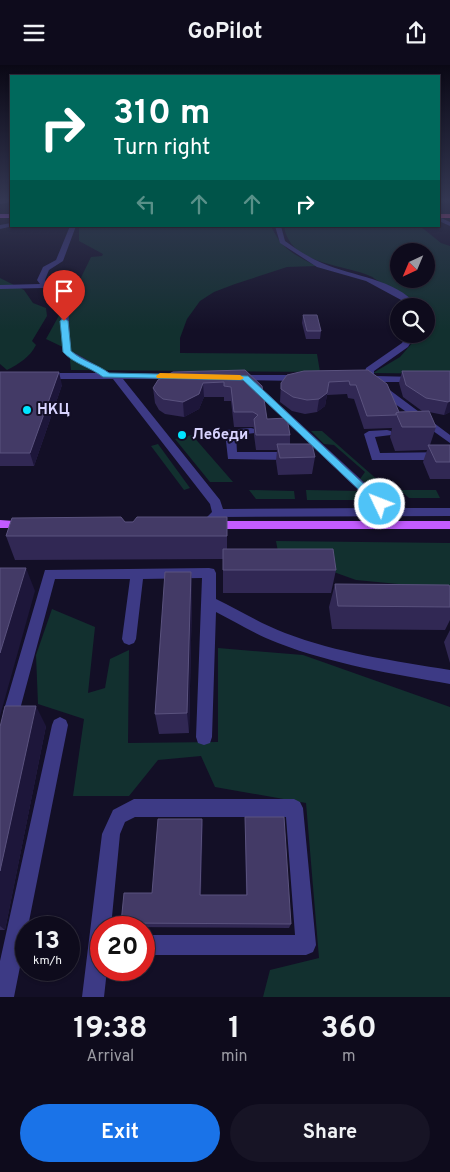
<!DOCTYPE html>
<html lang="en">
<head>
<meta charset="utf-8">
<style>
  :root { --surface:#0e0b1c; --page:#171425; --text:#f1f3f6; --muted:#9b9ba3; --line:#2e2b3b; --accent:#1a73e8 }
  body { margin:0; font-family:Overpass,sans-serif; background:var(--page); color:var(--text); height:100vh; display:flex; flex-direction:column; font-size:19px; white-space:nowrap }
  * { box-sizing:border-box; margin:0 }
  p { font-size:16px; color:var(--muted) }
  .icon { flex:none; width:28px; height:28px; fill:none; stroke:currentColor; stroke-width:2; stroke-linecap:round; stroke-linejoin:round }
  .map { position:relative; height:932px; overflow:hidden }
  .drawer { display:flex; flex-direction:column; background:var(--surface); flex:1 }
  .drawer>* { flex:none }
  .banner { position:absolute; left:10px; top:10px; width:430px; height:152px; border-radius:0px; box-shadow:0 1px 4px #0004,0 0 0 1px var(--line); background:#00695c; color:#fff; overflow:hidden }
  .needle { width:32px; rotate:224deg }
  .buttons { position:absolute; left:390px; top:178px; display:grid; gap:10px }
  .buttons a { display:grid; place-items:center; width:45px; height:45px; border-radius:50%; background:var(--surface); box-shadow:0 1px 4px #0004,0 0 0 1px var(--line); font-size:25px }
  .speed { position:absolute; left:15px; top:851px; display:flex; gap:10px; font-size:25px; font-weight:700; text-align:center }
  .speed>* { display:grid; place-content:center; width:65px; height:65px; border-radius:50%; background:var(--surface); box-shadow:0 1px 4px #0004,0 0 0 1px var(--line); line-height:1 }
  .speed small { font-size:12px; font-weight:400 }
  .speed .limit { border:8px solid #d22; background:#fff; color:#111 }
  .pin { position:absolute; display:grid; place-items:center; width:42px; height:42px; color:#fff; margin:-51px -21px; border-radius:50% 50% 50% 0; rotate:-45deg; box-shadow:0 0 5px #0007 }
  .pin .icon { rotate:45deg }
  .me { position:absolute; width:55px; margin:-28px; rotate:313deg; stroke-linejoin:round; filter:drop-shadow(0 0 4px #0008) }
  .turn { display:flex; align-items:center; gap:18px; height:105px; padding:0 20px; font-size:22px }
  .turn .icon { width:65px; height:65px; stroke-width:2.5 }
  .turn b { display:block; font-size:35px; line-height:42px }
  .lanes { display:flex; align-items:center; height:48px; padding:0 20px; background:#0003; justify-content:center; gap:25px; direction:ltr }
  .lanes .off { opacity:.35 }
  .eta { display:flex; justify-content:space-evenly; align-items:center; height:85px; text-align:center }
  .eta b { font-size:30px; font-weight:700; line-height:35px }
  .button { display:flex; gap:10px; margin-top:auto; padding:10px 20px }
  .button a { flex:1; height:58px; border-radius:30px; background:var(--accent); color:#fff; font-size:20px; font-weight:700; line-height:58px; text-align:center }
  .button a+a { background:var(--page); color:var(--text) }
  header { display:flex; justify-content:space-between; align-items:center; height:65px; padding:0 20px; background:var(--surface); font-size:22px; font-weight:700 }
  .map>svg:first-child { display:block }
  .green { fill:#12302f; fill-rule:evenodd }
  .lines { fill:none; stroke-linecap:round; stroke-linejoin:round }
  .minor { fill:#3d3a85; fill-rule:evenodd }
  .major { fill:#c25bff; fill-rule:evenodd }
  .highway { fill:#ff4fa3; fill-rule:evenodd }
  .wall { fill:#312854 }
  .shaded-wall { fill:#1d163a }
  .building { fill:#433a66; stroke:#5a527e }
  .route { fill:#4fc3f7; stroke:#337fa1 }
  .slow { fill:#f59e0b }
  .poi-dot { fill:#00e5ff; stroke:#130f26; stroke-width:2 }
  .labels { text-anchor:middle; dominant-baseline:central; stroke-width:4; stroke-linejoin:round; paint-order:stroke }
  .poi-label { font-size:15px; font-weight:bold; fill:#d9d4ff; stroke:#130f26; text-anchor:start }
</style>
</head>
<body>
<header><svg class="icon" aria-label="menu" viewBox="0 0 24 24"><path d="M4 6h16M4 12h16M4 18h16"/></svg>GoPilot<svg class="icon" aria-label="share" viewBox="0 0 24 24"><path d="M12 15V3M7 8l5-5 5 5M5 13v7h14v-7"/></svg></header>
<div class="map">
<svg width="450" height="932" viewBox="0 0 450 932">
  <rect width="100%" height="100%" fill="#130f26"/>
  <path class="green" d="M79,161L196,163L271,161C282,185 294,189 316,201L287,202L235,219L214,227L200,236L187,254L180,273V288L317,289L320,307L71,305L69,285L46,274L62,245L59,233L74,227L91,192L102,191L103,189L79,176Z
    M284,161H420L441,178L450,181V309L373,308L400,292L420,269H426V241H419C408,230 393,225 380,217C376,215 373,212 370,211C344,199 289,200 284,161ZM399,186H426V214H399Z
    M0,213L24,225L33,238L46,243L47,251L32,276L36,280C30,292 19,299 7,305L0,299Z
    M311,366H322L380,417H363L360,414L365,407L334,380L324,379Z
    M192,370L233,417H210L175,374Z
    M158,379L190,423L184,425L151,381Z
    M249,425L294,426L295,434H256Z
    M306,425L361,426L370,435H307Z
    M400,425H436L440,433H409Z
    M276,476L450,478V536L440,523L356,515L278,487Z
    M52,544L95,562L88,628L105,623L110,594L129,585L128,678L218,677V583L303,590L450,642V932H263L270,905L319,893L306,738L215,722L201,691L158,695L129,731H73L84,654L38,639L36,590Z"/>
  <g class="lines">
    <path class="minor" d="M11,134V137L0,139V135Z
      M439,152L450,157V161L439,156Z
      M11,158V161H13L0,164V160Z
      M70,161H76L63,196L49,205L45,215L62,234L68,243L71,286L110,308L185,309L187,311L182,314H123L220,435L223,444L377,443L250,322L248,320L253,317L256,318L392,443H450V451L221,452L209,463H201L199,460L212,447L210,439L113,314H42L37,311L42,308H98L73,295L63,287L60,243L57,237L43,223L0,224V220L40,219L37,215L43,202L56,195Z
      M275,161H281L285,176C296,184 310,193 322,198C354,212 394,213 418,241H409L403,236L366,216L317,202L280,178Z
      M408,269H416L408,282L374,306V311L418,312L420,314L415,317H379L450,370V378L360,314L364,311L366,303L402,278Z
      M237,310H300L305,313L300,316L234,315L232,313Z
      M251,363L255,364L256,366L255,368L236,370L237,387H293L299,391L293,395L228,394L225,367L226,365Z
      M387,365L391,366L392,368L391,370L375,372L380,388L450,387V395H372L364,369L369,366Z
      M209,503L214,504L216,508V534C239,545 261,559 285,568C337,588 395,596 450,605V619C393,609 332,599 278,578C256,570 236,557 216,547L212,672L210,678L204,680L198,678L196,672L202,513L143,514L136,574L134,578L129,580L124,578L122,574L130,514H55L19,648L17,653L11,656L5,653L3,648L45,505Z
      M60,652L66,655L68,660L14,932H0V896L52,660L54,655Z
      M134,734H294L300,737L303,743L316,880L313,887L306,890H144V870H295L286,752H135L125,757L120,769L111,862H101V905H107L104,932H82L102,769L113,745Z"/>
    <path class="major" d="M0,149H11V153H0Z
      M0,455L29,457L31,460L29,463H0Z
      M210,456H450V464H210L206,463L204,460L206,457Z"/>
    <path class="highway" d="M439,149H450V153H439Z"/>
  </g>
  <path class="wall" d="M303,250L321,266L320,274H306L302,258Z
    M245,305L267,354L290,370V379L315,392L312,409L278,410L276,396L277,385H256L254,370V363L253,362H234L231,336H224V332H204L199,344L184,352L165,349L159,345L155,338L153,323Z
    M368,305L399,347L422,346L403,332L399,318L402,306H450V347L444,350L429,347L436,362L430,380H450V414H430L423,397L427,385L395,386L390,372L392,363L364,364L354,334L348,333L347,329L327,330L325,341L317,347L305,349L292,346L280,337L281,318Z
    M0,307L62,320L34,401H0Z
    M227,452V484L336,505L331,528H223V494L15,495L6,471L125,457Z
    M191,507L192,530L189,668L159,669L155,649Z
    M335,519L450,522V555L445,565L332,564L329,542Z
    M450,565V598L444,577Z
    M46,661L5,865H0V662Z
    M245,752L291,859L289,863L124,862L121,858L152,828L202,754L201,830H246Z"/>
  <path class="shaded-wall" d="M59,307L62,320L34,401L30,388Z
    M329,317L325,341L317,347L319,334Z
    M203,318L204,332L199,344L184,352L183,337Z
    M450,336V347L444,350L448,337Z
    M26,503L35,526L0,651V588Z
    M191,507L192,530L189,668L187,648Z
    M36,641L46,661L5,865L0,861V806Z
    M202,754L203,760L201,834L200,830Z"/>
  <path class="building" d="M303,250H317L321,266H307Z
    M245,305L262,321L267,354L287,353L290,370H256L254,354L258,350L253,347H234L231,322L224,321V317L203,318L199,329L183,337L163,334L158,330L153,323L158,315L173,307Z
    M368,305L387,319L399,347L396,348V350L367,351L356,320H350L349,316L329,317L327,328L319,334L307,335L293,332L281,324V318L287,310L304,306Z
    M402,306H450V336L448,337L426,333L406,320Z
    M0,307H59L30,388H0Z
    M429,346L436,362H402L396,348L399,347Z
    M277,379H312L315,392L280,393Z
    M428,380H450V397H436Z
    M121,452L125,457H133L137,452H227V471H6L12,453Z
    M223,484H333L336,505H223Z
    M0,503H26L0,588Z
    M165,507H191L187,648L155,649Z
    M335,519L449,520L450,522V542L338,541Z
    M5,641H36L0,806V662Z
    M245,752H284L291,859L121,858L124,828H152L158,754H202L200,830H247Z"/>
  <linearGradient id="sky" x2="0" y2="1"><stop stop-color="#0a0815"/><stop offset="0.51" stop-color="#333752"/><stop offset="1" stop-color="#333752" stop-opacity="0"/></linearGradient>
  <rect width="450" height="265" fill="url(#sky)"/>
  <path class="route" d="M64,253L68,256L71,286C82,296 97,299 109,308L248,311L385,439L380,442L376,441L243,315L103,312C90,302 74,299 63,287L60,256Z"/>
  <path class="slow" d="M160,308L240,310L244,313L240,315L157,313L156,311Z"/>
  <g class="poi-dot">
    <circle cx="27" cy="345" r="5"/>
    <circle cx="182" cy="370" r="5"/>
  </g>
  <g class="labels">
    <g class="poi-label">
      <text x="37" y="345">НКЦ</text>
      <text x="192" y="370">Лебеди</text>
    </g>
  </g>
</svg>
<div class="buttons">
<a><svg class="needle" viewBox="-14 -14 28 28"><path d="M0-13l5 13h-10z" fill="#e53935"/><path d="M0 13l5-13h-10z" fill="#9b9ba3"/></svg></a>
<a><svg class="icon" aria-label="search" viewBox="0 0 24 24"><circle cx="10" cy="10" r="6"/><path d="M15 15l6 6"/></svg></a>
</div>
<div class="speed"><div>13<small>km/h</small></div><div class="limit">20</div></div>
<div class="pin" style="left:64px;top:256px;background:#d93025"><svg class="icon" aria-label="arrive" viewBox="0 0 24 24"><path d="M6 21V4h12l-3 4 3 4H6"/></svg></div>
<svg class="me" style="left:380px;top:439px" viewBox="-20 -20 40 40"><circle r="17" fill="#4fc3f7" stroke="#fff" stroke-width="3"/><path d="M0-11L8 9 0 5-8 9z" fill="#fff"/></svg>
<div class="banner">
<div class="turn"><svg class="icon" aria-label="right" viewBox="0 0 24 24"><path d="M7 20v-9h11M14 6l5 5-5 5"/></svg><div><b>310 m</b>Turn right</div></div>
<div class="lanes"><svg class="icon off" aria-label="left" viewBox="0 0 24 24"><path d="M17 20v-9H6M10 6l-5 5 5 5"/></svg><svg class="icon off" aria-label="ahead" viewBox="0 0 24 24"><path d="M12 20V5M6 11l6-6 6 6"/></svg><svg class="icon off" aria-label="ahead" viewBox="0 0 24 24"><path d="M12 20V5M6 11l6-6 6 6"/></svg><svg class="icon" aria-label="right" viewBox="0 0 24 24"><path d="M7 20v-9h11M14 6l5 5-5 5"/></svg></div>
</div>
</div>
<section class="drawer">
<div class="eta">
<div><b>19:38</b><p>Arrival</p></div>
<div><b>1</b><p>min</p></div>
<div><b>360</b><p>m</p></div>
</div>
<div class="button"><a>Exit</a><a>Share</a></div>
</section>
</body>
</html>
